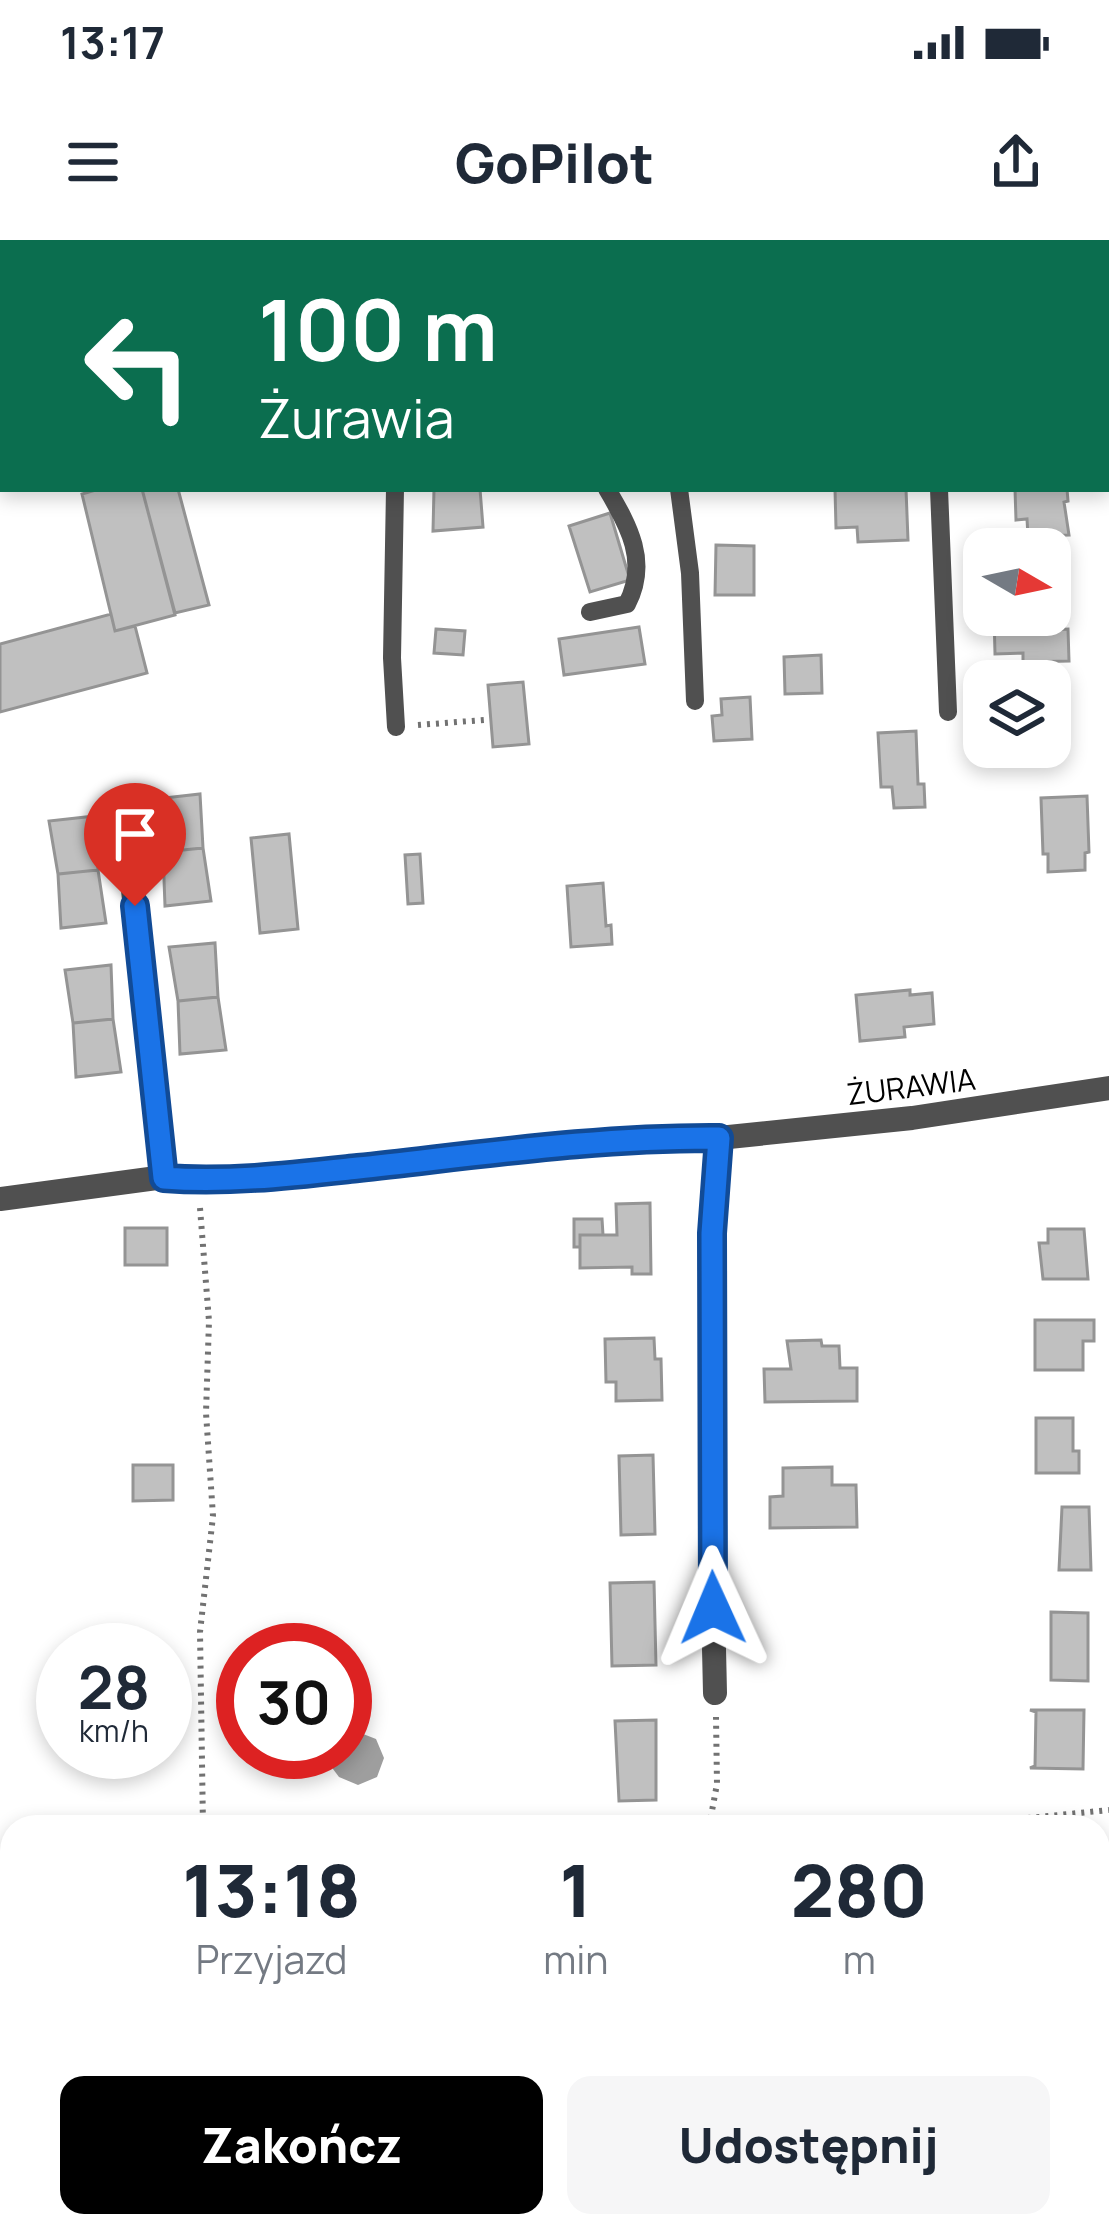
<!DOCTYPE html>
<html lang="pl">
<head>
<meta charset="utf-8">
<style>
  :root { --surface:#fff; --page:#f6f6f7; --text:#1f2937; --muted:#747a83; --accent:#000 }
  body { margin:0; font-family:Manrope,sans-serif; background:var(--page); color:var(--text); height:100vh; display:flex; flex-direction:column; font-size:45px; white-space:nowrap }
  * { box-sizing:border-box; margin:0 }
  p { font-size:39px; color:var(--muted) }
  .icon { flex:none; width:66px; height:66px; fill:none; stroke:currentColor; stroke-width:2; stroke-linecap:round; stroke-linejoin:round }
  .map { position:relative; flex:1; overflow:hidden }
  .panel { position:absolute; left:0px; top:1575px; width:1110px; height:423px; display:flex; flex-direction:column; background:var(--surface); border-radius:36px 36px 0 0; box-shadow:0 6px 18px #0003 }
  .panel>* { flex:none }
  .guide { position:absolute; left:0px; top:0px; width:1110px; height:252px; box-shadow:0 6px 18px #0003; background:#0b6e4f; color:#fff; overflow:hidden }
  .needle { width:78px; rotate:99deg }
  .fabs { position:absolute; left:963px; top:288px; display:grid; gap:24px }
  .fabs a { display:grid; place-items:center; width:108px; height:108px; border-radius:24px; background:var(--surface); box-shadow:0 6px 18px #0003; font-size:60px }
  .speed { position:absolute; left:36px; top:1383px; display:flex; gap:24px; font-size:60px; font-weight:700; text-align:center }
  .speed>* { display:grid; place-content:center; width:156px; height:156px; border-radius:50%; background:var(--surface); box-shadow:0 6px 18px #0003; line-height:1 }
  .speed small { font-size:30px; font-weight:400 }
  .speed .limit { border:18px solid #d22; background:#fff; color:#111 }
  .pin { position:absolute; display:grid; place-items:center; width:102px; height:102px; color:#fff; margin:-123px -51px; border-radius:50% 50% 50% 0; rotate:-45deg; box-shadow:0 0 12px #0007 }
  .pin .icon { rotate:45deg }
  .me { position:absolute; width:132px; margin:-66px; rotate:359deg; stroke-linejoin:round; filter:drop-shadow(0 0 9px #0008) }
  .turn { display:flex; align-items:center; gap:42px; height:252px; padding:0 60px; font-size:54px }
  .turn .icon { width:156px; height:156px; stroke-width:2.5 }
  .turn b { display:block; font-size:84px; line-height:102px }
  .eta { display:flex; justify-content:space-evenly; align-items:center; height:204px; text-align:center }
  .eta b { font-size:72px; font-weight:800; line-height:84px }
  .button { display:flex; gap:24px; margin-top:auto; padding:24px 60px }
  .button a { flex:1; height:138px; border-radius:24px; background:var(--accent); color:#fff; font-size:48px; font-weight:800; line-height:138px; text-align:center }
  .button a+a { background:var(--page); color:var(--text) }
  .status { display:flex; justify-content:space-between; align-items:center; height:84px; padding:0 60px; background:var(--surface); direction:ltr }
  .status svg { height:33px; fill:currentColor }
  header { display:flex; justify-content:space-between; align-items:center; height:156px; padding:0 60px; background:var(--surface); font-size:54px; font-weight:800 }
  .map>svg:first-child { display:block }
  .water { fill:#9e9e9e }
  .building { fill:#c0c0c0; stroke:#949494; stroke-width:3 }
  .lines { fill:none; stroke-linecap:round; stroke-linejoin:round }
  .path { stroke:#727272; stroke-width:6; stroke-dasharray:3 6; stroke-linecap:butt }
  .service { stroke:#505050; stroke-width:18 }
  .minor { stroke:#505050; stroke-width:24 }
  .route-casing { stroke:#114b97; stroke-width:30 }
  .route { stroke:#1a73e8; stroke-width:21 }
  .labels { text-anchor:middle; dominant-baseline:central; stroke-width:10; stroke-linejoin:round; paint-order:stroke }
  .street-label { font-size:30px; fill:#000; stroke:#fff }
</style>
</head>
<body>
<div class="status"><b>13:17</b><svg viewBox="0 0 49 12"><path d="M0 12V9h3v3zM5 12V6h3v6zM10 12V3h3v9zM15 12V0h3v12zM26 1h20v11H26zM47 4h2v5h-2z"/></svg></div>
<header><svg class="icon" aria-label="menu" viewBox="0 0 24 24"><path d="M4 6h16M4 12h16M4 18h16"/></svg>GoPilot<svg class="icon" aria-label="share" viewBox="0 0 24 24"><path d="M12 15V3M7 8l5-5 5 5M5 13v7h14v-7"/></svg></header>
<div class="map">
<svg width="1109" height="1996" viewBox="0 0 1109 1996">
  <rect width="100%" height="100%" fill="#fff"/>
  <path class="water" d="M358,1492L376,1499L384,1518L377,1537L358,1545L339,1537L333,1529L332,1512H345V1495Z"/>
  <path class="building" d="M99,249H142L175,375L115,391L82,254Z
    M142,249H178L209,365L175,373Z
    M434,249H480L483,287L433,291Z
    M835,249H906L908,300L858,302L857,287L836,288Z
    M1015,249H1067L1068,261L1064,262L1069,295L1028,296L1027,279L1016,280Z
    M610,273L630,340L590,352L569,286Z
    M716,305L754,306V355H715Z
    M111,374L115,391L135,386L147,433L0,472V404Z
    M994,375H1043V390L1068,389L1069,421L1023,422V413L995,414Z
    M639,387L645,424L564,435L559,399Z
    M436,389L465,391L463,415L434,413Z
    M821,415L822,453L785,454L784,417Z
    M523,442L529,504L493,507L488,445Z
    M750,457L752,499L714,501L712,476L722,475L721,459Z
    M916,491L918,544H924L925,567L894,568L892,547H881L878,493Z
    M200,554L203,608L163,612L155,559Z
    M1087,556L1089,612L1085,613V630L1048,632V614H1043L1041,558Z
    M95,576L98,630L58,634L49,581Z
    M289,594L298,689L260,693L251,598Z
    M203,608L211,661L165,666L163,612Z
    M420,614L423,663L408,664L405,615Z
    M98,630L106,683L61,688L58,634Z
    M603,643L606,686L611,685L612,704L571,707L567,646Z
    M215,703L218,757L178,761L169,707Z
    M111,725L113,779L73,783L65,730Z
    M910,750V755L932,753L934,784L904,787L905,797L860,801L856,755Z
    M218,757L226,810L180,814L178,761Z
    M113,779L121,832L76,837L73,783Z
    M650,963L651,1034H632V1027L580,1028V995H617L616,964Z
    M574,979H602L603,995H580V1007H574Z
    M125,988H167V1025H125Z
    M1048,989H1084L1088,1039H1043L1039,1003H1048Z
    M1035,1080H1094V1101H1083V1130H1035Z
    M654,1098L655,1119H661L662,1160L616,1161V1142H606L605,1099Z
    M821,1100L822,1106H839L840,1128H857V1161L765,1162L764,1129H791L787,1101Z
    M1036,1178H1073V1211H1079V1233H1036Z
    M653,1215L655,1294L621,1295L619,1216Z
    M133,1225H173V1260L133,1261Z
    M832,1227V1245H856L857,1287L770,1288V1257L783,1256V1228Z
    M1062,1267H1089L1091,1330H1059Z
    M654,1342L656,1425L612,1426L610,1343Z
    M1051,1372L1088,1373V1441L1051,1440Z
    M1030,1470H1084L1083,1529L1030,1528L1035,1526L1036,1472Z
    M656,1480V1560L619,1561L615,1481Z"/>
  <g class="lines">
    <path class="path" d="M418,485L484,480
      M200,968L209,1081L206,1173L213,1276L200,1392L203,1587
      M709,1587L717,1544L716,1477
      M938,1587L1109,1570
      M1098,1613L1109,1602
      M0,1687L12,1686
      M732,1986V1996
      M1091,1986V1996"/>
    <path class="service" d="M395,249L392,418L396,487
      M679,249L690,333L695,461
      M939,249L948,472
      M590,372L627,364C649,322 629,286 607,249"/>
    <path class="minor" d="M142,0L143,3
      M259,0L265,3
      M590,0V3
      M977,3V0
      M1107,106H1109
      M0,130L3,128
      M125,576L164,937
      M0,959L164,937L197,941L303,934L648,898H719L912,878L1109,848
      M715,1453C711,1268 705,1083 719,898"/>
  </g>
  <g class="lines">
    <g class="route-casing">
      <path id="route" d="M135,666L164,938C228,943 294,935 358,928C478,915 599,897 719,898L712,993L713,1368"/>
    </g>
    <use href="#route" class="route"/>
  </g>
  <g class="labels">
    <g class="street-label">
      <text transform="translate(911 846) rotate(-7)">ŻURAWIA</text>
    </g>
  </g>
</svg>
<div class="fabs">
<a><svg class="needle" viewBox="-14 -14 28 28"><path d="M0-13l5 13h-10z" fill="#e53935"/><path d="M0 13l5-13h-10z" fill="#747a83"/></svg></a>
<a><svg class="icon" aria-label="layers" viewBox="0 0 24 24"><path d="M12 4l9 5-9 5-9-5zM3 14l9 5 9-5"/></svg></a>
</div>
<div class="speed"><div>28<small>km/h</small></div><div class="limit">30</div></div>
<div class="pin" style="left:135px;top:666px;background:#d93025"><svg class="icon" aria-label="arrive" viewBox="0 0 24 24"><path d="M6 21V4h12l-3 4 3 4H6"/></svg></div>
<svg class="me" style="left:713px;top:1368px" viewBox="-20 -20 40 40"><path d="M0-17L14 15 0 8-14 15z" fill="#1a73e8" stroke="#fff" stroke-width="4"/></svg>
<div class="guide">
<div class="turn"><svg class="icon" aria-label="left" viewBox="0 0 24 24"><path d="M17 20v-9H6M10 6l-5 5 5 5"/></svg><div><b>100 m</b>Żurawia</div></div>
</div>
<section class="panel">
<div class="eta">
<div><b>13:18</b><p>Przyjazd</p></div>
<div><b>1</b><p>min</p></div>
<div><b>280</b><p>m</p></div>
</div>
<div class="button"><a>Zakończ</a><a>Udostępnij</a></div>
</section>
</div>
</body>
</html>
